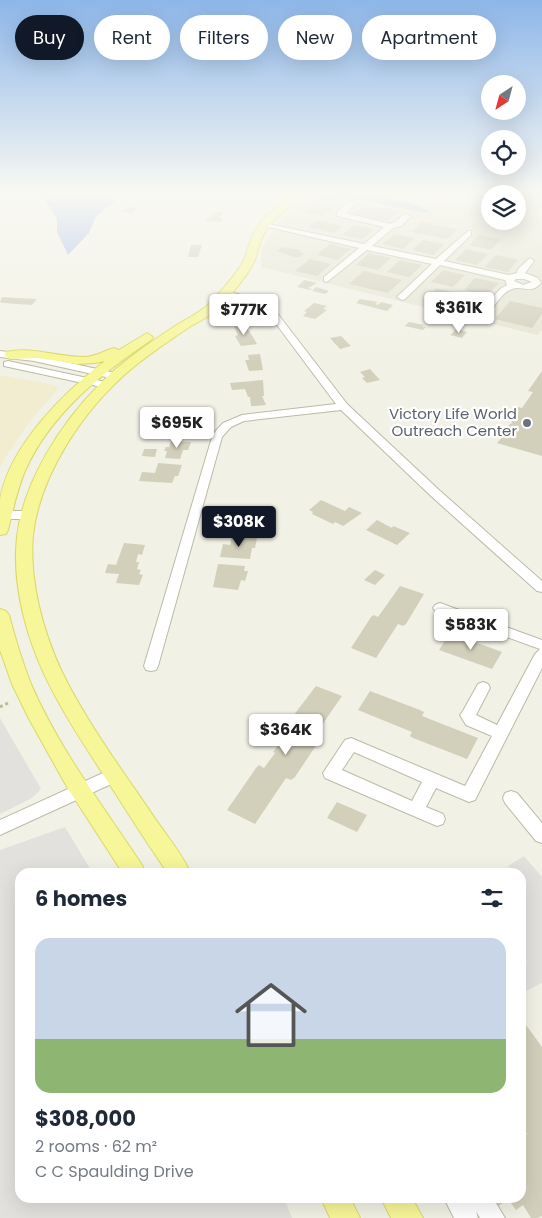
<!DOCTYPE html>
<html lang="en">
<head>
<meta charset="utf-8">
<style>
	body { margin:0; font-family:Poppins,sans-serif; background:#f6f6f7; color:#1f2937; height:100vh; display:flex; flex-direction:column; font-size:19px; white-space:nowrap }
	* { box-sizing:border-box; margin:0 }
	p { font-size:16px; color:#747a83 }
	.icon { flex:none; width:28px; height:28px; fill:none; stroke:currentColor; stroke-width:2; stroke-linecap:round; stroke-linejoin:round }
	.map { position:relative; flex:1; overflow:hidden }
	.drawer { position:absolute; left:15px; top:868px; width:511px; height:335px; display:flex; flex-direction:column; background:#fff; border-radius:15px; box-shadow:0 5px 20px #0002 }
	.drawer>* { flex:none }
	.hud { position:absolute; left:15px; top:15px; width:512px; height:45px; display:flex; gap:10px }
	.needle { width:32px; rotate:216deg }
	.fabs { position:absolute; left:481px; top:75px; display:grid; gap:10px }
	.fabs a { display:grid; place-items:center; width:45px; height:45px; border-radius:50%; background:#fff; box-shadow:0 5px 20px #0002; font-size:25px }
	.price { position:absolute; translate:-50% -42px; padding:0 11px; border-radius:5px; background:#fff; color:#222; font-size:16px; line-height:32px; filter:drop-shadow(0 1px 2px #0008) }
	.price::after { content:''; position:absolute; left:50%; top:30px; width:15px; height:11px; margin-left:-8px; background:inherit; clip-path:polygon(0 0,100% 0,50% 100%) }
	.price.selected { background:#111827; color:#fff }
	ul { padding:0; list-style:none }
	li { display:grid; align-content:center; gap:10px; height:265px; padding:0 20px }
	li+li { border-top:1px solid #e0e1e3 }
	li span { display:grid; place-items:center; height:155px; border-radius:15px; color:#555 }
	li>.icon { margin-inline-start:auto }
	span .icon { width:90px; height:90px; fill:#fffc; stroke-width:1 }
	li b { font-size:21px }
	h2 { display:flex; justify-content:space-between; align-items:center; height:60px; padding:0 20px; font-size:21px }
	.chip { padding:0 18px; border-radius:22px; background:#fff; box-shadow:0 5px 20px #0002; font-size:18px; line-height:45px }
	.chip.selected { background:#111827; color:#fff }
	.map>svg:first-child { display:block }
</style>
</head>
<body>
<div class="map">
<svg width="542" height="1218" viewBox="0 0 542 1218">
	<rect width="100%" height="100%" fill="#f1f1e5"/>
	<path fill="#e5e4d3" d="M312,194H407L490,209V221H518V214L542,218V330L538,335L261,267L262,247L279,223L302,201Z"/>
	<path fill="#f2edd1" d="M0,375L55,385L58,389L31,420L8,453L0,468Z"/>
	<path fill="#e2e1dd" d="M0,718L41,789L32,798L0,814Z
		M65,827L92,872H20V1198H284L292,1218H0V850Z
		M524,856L542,877V983L526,991L521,986V965L527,961L521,953V872H513L508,866Z"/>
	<path fill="#a5baea" d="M41,194H109L115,201L96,216L89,233L68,255L57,232V219Z
		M326,194H372L416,205L430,211L424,213L346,196C336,197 330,203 320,200V198Z"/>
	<path fill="#d2cfbb" d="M316,203L335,207L323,216L304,212Z
		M365,205L399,211L387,221L353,214Z
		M126,207L137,208L132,213L121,212Z
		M213,212H223L220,218H223L221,222L204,221L206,218H209Z
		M317,220L343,226L334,233L308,227Z
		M422,222L458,229L447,239L411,232Z
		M354,225L374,229L362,239L342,235Z
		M394,234L415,238L403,249L382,244Z
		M479,235L501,239L491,250L469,245Z
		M423,240L444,244L433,255L412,250Z
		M330,244L351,249L337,260L317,255Z
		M191,245H202L198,257H188Z
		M282,247L300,250L299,251L305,254L300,257H294L277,251Z
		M466,249L488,254L477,265L455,260Z
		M369,253L391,258L378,270L356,265Z
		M496,255L518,260L508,272L485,267Z
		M310,259L331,264L317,276L295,271Z
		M400,260L422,265L409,277L387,272Z
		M443,270L465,275L453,287L431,282Z
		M364,271L402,280L388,293L349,284Z
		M475,278L499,283L487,295L464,290Z
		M304,280L317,283L308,288L312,289L310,290L297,287Z
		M316,287L329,291L325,294L312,291Z
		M436,288L476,298L464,311L423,301Z
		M2,297L16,298L37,299L32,305L3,303L0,302Z
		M360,299L378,302L375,304L378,305L381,302L393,305L387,311L356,303Z
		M510,301L542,308V314L532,328L495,319Z
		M314,303L327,306L323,309L327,310L315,319L303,316L307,312L304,311Z
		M409,322L424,325L422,327H426L423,330L405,326Z
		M245,325L253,337L257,344L241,346L235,336L238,335L234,327Z
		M457,329L467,332L462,338L450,335Z
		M341,336L351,346L340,349L330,338Z
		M260,354L263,370L249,371L245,360H249L248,355Z
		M370,369L380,380L367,383L362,378L365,377L360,372Z
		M542,371V456L497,443L505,434H503L510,424L513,423L511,422L519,411L512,409L514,406L522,408L533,392L528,391Z
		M263,380L264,396H262L266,405L255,406H251L250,397H248L245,389L232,390L230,383Z
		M171,441L191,442L188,450H183L180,459L165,458L167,451H164L166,447H169Z
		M144,449H157L155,457L142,456Z
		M158,463L182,465L178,476H175L172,483L139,481L142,472L155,473Z
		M321,500L345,511L349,507L362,513L343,526L335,522L333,524L312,514L313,512L309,510Z
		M377,520L392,528L393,526L410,533L397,545L366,530Z
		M232,536L257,538L255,548H252L250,559L220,557L223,544L230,545Z
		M124,543L145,545L142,555L138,554L136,562H139L137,569L141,570L139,574L143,575L139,585L116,583L119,574L105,573L108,564L116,565Z
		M218,564L245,566L244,571H248L245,581L241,580L238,590L213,587Z
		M375,570L385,575L375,585L364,580Z
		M400,586L424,594L406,624L403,626L398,624L376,658L351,648L371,617L374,615L378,617Z
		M450,633L502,652L492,669L439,650Z
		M316,686L342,696L315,735L321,737L319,741L295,777L291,780L286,778L255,824L227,810L256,768L259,765L264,768L275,753L273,752L293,726L288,724L290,720Z
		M370,691L420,710L424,712L422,716L478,738L467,759L413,738L410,736L412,732L358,710Z
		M337,802L367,815L357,832L327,818Z
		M521,1018L542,1047V1216L538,1218H531L523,1205L516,1210L508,1199L482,1218H479L466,1199L469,1198H521V1138L527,1134L521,1125V1117L523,1116L521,1113Z"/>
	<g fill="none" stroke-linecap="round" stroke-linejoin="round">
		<g stroke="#bcbaa8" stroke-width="2">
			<path id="minor" d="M349,201L356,203L346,213L390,224L395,222L404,214L411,216L401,226L393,228L372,246L436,259L468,231H471V235L444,261L509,275L517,273L518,269L530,258L534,261L525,273L538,278L541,283C531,295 522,285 512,289C501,293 493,309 485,318L482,319L477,316L500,289L507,285L505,280L440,265L405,299L402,300L397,297L399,295L432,264L367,250L327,282L324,281V277L359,248L260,225L264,223L364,244L384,227L337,216V212ZM516,279H524L532,282L523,285L514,281Z
				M223,290L255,299L274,309L347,404L439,490L542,581V592L537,591L431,496L341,410L244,421L231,427L222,437L158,666L156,670L151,671L146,670L144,666L213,434L223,423L242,415L336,404L268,313L249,303L220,295L219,293Z
				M0,351L34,355L115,373L120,376L115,379L34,361L0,357Z
				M8,361L106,382L111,385L106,388L4,366V362Z
				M0,511H30L36,515L30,519H0Z
				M440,603L542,640V668L475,800L469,802L436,788L426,807L443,814L445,819L443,824L437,826L325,778L323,773L345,740L351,738L465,786L492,736L466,725L460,715L463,711L478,684L483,682L488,684L490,688L476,715L497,725L535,654L540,649L435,611L433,608L435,605ZM354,752L422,782L412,801L342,770Z
				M114,768L120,770L122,775L120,780L0,835V820Z
				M511,791L517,793L542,823V843L536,841L505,803L503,798L505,793Z
				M444,1198H468L470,1202L469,1198H493L505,1218H480L476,1211L478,1218H454Z"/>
		</g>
		<g stroke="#dad869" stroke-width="2">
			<path id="major" d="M294,194H305C293,206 278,213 268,227C260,238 259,250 254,262C247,276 230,296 219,308C212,315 200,321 191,326C170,340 149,354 130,370C84,409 40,474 33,535C29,581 43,631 62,672C87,723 122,770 154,817C166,835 181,852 190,872H167C144,839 123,805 101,771C76,732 49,692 33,647C21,613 13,573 17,537C23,482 61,423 99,385C121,362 148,344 175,326C186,319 200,313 209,304C217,297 239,270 243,262C248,252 249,240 255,231C264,215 279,204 294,194Z
				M147,333L153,337L151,340C101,374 51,413 25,471C17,490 13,510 8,530L6,534L0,535C0,524 0,511 0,500C9,446 64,392 105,361L95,363L76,364L38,358L10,359L4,355L6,352C32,346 57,357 84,357C95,357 103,351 114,348L119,350Z
				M0,609L6,611L9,615C15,638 22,661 31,684C59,749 103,806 142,865L145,872H122L67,787L28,717L12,684L0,650Z
				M321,1198H350L360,1218H330Z
				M381,1198H412L423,1218H391Z"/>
		</g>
		<path stroke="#bcba9a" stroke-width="3" stroke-dasharray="3 3" stroke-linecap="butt" d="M0,707L8,703"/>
		<use href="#minor" fill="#fff" fill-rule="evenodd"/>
		<use href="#major" fill="#f7f698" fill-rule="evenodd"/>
	</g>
	<linearGradient id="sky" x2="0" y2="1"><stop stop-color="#8db6e9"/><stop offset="0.53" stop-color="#f9f9f3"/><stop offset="1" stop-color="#f9f9f3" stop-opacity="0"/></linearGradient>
	<rect width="542" height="364" fill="url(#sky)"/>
	<circle fill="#6b7280" stroke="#fff" stroke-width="2" cx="527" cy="423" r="5"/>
	<g text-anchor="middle" stroke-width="4.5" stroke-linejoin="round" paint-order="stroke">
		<g font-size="15" fill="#5b616d" stroke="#fff" text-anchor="end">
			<text x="517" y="419">Victory Life World<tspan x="517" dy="17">Outreach Center</tspan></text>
		</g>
	</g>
</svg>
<div class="fabs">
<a><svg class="needle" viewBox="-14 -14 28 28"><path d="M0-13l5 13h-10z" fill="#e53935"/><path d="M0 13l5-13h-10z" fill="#747a83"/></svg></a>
<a><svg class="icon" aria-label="locate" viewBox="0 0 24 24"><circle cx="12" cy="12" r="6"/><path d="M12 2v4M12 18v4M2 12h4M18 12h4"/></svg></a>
<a><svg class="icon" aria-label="layers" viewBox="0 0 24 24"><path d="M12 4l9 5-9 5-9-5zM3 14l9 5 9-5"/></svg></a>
</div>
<b class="price" style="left:459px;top:334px">$361K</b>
<b class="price" style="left:244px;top:336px">$777K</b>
<b class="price" style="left:177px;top:449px">$695K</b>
<b class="price selected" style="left:239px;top:548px">$308K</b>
<b class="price" style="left:471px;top:651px">$583K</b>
<b class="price" style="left:286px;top:756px">$364K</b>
<div class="hud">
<a class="chip selected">Buy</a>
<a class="chip">Rent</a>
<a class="chip">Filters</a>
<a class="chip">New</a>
<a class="chip">Apartment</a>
</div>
<section class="drawer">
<h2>6 homes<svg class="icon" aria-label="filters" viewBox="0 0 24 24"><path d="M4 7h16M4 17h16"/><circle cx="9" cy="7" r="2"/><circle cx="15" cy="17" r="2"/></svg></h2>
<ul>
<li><span style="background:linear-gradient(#c9d6e8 65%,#8fb573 0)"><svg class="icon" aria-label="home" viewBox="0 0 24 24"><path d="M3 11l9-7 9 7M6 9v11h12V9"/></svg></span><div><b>$308,000</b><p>2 rooms · 62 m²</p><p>C C Spaulding Drive</p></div></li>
</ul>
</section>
</div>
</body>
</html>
